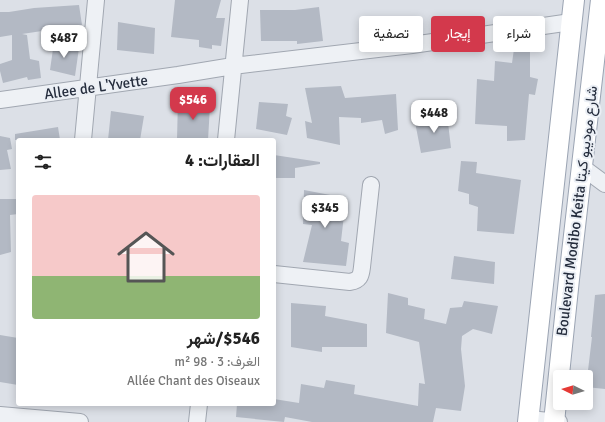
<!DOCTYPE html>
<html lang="ar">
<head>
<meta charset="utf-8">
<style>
	body { margin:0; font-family:Signika,Vazirmatn,sans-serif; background:#f2f2f2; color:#222; direction:rtl; height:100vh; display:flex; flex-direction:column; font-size:15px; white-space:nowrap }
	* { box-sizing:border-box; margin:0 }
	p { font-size:13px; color:#767676 }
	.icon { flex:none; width:22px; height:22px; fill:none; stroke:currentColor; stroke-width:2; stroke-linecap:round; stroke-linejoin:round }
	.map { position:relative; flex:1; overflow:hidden; direction:ltr }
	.side { position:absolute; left:16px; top:138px; width:260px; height:268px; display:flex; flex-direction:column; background:#fff; border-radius:4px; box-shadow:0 2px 10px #0003; direction:rtl }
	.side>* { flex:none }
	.banner { position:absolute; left:288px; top:16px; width:257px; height:36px; direction:rtl; display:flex; gap:8px }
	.needle { width:26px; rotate:275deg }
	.controls { position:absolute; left:553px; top:370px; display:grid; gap:8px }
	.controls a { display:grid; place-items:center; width:40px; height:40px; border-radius:4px; background:#fff; box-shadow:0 2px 10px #0003; font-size:20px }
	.price { position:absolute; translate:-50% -34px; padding:0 9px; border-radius:8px; background:#fff; color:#222; font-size:13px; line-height:26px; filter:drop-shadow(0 1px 2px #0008) }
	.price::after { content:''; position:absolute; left:50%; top:24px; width:12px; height:9px; margin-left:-6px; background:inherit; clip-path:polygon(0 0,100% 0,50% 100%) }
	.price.active { background:#d3394c; color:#fff }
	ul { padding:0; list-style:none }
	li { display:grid; align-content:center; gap:8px; height:212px; padding:0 16px }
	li+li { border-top:1px solid #e0e0e0 }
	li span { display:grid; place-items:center; height:124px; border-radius:4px; color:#555 }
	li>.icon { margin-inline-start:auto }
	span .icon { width:72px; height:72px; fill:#fffc; stroke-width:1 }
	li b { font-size:17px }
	h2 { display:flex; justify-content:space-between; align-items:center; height:48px; padding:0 16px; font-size:17px }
	.chip { padding:0 14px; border-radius:4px; background:#fff; box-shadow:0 2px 10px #0003; font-size:14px; line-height:36px }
	.chip.active { background:#d3394c; color:#fff }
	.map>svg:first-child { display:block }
</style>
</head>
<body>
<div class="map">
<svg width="605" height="422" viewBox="0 0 605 422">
	<rect width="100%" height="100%" fill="#dce0e7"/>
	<path fill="#b3b9c4" d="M175,0H221L216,18H225L221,46L212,45V49L199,47V40L171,37Z
		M79,5L82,25L22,34L27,35L30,59L39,61L41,78L28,80L27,77L3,83L0,71V64L12,60V35L0,37V12H9L34,8Z
		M319,7L323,41L297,44V41H261L260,10H295Z
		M118,22L155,28L154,54L117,50Z
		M54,42L79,48L75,76L50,70Z
		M514,49L530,51V77L538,79L535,95L529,94L525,140L507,141V126L475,124L477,79L494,81L495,61L512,63Z
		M341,86L345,98L396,94L398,130L385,134L382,120L361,123V118L339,117L340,145L307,138L305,121L312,123L305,88Z
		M178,99L210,106L208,140H177Z
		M259,102L288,104L286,116L292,118L287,135L256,129Z
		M111,111L144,116L140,140H108Z
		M447,114L451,148L421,153L415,122Z
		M58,127L60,140H15V134Z
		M0,136L10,138L12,149L7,150L11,169L0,170Z
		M274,155L320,162V164L295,168V178H274Z
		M461,161L477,162L476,173L521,180L514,234L477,231L478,207L469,204V194L458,191Z
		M304,190L346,198L341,241L349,243L346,266L303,262L312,225L303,224Z
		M0,199H17L18,205V214L10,215L11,252L0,255Z
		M454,256L495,262L494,284L451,279Z
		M388,293L408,298V305L425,309L424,319L446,324L450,308L462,307L464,301L498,306L492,334L473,329L462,336L461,349L465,386L461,411L436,408L433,422H312L285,417L284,422L236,417L237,404H274V399L299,403L301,384L324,388L326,380L355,385L354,394L418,406L419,383L425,384L419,342L386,333Z
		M605,294V389L586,387L592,337H591L595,295Z
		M291,303L326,306L325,316L367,324V347H322V352L291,347Z
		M0,335L18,338V385L0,382Z"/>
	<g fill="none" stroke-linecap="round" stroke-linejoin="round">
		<g stroke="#a1a7b1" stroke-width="18">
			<path id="minor" d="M0,100L178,75L233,66L412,45L571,22
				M83,140L96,0
				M226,140L240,0
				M582,167L605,184
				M274,274L350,282C360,280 361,276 362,267L371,185
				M0,415L80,422
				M529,419L559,422
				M197,422L199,404"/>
		</g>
		<g stroke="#9ba4b3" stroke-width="22">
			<path id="major" d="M528,422L574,0
				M554,422L569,279L601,0"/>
		</g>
		<use href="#minor" stroke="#eef1f5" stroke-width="16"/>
		<use href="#major" stroke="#fff" stroke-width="20"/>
	</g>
	<g text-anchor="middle" stroke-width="4" stroke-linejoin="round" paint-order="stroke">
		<g font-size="15" fill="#252d3d" stroke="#ebeff5">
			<text transform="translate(96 87) rotate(-8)" y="5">Allee de L'Yvette</text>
			<text transform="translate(577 211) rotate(-83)" y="5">Boulevard Modibo Keita شارع موديبو كيتا</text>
		</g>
	</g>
</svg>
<div class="controls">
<a><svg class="needle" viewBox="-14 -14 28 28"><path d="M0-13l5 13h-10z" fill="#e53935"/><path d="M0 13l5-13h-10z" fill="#767676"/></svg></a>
</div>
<b class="price" style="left:64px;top:59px">$487</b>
<b class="price active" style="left:193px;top:121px">$546</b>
<b class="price" style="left:434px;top:134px">$448</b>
<b class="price" style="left:325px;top:229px">$345</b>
<div class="banner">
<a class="chip">شراء</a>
<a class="chip active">إيجار</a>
<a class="chip">تصفية</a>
</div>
<section class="side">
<h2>العقارات: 4<svg class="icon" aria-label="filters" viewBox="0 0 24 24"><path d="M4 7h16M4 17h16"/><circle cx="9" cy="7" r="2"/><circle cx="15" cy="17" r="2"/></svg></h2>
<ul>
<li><span style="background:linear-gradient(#f6c9c9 65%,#8fb573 0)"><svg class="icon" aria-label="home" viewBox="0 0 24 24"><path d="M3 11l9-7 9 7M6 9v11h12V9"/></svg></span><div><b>$546/شهر</b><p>الغرف: 3 · 98 m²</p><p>Allée Chant des Oiseaux</p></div></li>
</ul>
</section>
</div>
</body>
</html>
